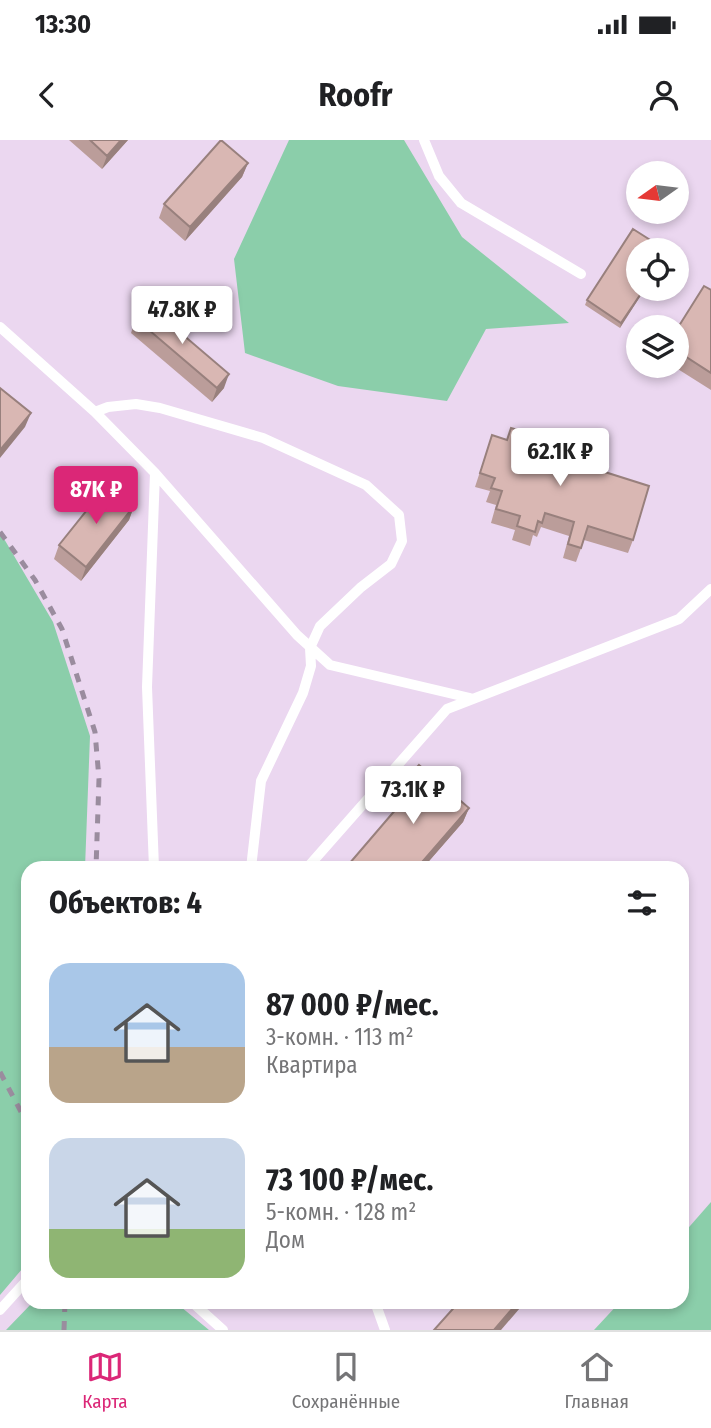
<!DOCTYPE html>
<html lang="ru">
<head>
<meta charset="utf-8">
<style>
	body { margin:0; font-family:"Fira Sans Condensed",sans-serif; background:#f6f6f6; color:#202124; height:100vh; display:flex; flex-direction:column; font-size:26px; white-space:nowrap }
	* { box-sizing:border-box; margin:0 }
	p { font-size:23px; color:#757577 }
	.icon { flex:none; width:38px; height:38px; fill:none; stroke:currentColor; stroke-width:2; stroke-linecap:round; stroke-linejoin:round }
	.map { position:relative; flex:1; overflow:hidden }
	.details { position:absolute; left:21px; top:721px; width:668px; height:448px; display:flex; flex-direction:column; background:#fff; border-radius:21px; box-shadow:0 4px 10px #0003 }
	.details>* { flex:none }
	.needle { width:46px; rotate:256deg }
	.tools { position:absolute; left:626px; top:21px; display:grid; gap:14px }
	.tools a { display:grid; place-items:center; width:63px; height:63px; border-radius:50%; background:#fff; box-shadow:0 4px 10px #0003; font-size:35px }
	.price { position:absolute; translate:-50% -60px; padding:0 16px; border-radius:7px; background:#fff; color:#222; font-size:23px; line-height:46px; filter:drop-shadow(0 2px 4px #0008) }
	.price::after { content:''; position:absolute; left:50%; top:42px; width:21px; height:16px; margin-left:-10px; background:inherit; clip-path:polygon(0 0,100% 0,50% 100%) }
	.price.on { background:#db2777; color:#fff }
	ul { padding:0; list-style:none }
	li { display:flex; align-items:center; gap:21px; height:175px; padding:0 28px }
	li span { display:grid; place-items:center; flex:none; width:196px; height:140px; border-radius:21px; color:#555 }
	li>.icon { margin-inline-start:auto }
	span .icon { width:84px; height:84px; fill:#fffc; stroke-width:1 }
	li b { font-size:30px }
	h2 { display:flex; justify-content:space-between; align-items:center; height:84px; padding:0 28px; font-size:30px }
	.status { display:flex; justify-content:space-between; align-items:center; height:49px; padding:0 35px; background:#fff; direction:ltr }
	.status svg { height:19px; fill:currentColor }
	header { display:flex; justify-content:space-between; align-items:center; height:91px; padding:0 28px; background:#fff; font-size:32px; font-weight:700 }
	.menu { display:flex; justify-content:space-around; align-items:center; height:98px; border-top:2px solid #e0e0e0; background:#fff; font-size:19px; color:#757577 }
	.menu a { display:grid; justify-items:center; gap:4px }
	.menu .on { color:#db2777 }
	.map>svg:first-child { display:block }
</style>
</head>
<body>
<div class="status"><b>13:30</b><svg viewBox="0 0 49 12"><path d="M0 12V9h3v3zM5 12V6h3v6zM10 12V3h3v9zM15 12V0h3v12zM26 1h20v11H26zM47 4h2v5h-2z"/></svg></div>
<header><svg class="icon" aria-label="back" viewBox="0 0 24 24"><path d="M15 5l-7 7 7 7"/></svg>Roofr<svg class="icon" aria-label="person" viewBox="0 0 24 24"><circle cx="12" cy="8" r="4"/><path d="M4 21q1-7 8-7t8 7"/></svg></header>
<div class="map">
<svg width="711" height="1190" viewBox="0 0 711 1190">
	<rect width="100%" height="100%" fill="#ebd7f0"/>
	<path fill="#8bceaa" d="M289,0H404L462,97L569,183L486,189L447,261L338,246L245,213L234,119Z
		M0,392L53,482L90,596L85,728H28V1122L0,1155Z
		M711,1062V1190H594L620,1162H682L683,1094Z
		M33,1162H175L209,1190H6Z"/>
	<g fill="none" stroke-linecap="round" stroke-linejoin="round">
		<path stroke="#fff" stroke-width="10" d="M424,0L439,36L461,63L581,134
			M0,187L95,272L155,333L297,495L330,525L470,558
			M95,272L108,267L136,264L160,268L263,298L366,345L399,375L402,401L391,424L360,448L320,486L310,508L311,526L303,553L261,641L251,728
			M154,728L147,547L155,333
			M307,728L447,569L679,479L711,449
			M192,1162L223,1190
			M375,1162L385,1190
			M0,1170L28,1139"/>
		<path stroke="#9a8c9e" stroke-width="5" stroke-dasharray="9 9" stroke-linecap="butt" d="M0,392L35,440L62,489L95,592L99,639L96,728
			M0,932L28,985
			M64,1190L65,1162"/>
	</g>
	<path fill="#bb9d9a" d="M69,0H128L102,29Z
		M248,23L242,37L185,101L159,78L164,64Z
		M639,149L620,188L585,165L587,160Z
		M711,150V250L673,226H677V189Z
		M136,179L224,248L212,262L131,193Z
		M492,295L507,300L546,308L567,320L633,400L628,413L584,400L576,422L563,418L569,396L541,387L537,397L533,395L530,406L512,400L515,390L491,383L496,365L486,362L490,351L475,347Z
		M134,366L129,380L81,441L54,419L59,405Z
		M400,646L469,668L463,682L423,728H347L349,724L400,664L395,660Z"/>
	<path fill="#98807d" d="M121,0H128L102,29L107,16Z
		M248,23L242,37L185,101L190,87Z
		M644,149H645L620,188L621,183Z
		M229,234L224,248L212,262L217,248Z
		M31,273L25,287L0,318V310Z
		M134,366L129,380L81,441L86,427Z
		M469,668L463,682L423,728H417Z
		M518,1162H523L520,1168L501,1190H494Z"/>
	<path fill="#d9b7b3" stroke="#98807d" stroke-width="2" d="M90,0H121L107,16Z
		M221,0L248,23L190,87L164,64Z
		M633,89L666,110H639V149H644L621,183L587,160Z
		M704,146L711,150V233L677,211V189Z
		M148,165L229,234L217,248L136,179Z
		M0,248L31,273L0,310Z
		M511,288L549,299L546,308L569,315L567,320L649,346L633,400L588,386L581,408L568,404L574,382L545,373L542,383L538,381L535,392L517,386L520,376L496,369L502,351L491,348L495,338L480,333L492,295L507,300Z
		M107,345L134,366L86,427L59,405Z
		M419,625L469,668L417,728H353L349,724L409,654L400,646Z
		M459,1162H518L494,1190H434Z"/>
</svg>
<div class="tools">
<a><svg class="needle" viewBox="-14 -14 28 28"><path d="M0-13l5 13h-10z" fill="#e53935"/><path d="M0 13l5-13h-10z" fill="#757577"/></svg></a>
<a><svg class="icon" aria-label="locate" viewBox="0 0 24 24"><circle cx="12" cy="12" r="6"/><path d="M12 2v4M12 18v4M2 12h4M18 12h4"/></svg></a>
<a><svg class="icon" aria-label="layers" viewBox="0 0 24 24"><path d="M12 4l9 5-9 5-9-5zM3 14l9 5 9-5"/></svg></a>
</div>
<b class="price" style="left:182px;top:206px">47.8K ₽</b>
<b class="price" style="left:560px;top:348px">62.1K ₽</b>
<b class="price on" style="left:96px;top:386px">87K ₽</b>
<b class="price" style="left:413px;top:686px">73.1K ₽</b>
<section class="details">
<h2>Объектов: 4<svg class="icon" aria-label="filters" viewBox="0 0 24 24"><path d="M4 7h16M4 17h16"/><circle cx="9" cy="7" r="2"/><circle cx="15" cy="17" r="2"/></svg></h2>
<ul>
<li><span style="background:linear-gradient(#a9c7e8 60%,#b9a48a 0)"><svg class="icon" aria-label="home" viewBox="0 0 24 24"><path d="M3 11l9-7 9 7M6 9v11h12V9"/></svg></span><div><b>87 000 ₽/мес.</b><p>3-комн. · 113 m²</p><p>Квартира</p></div></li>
<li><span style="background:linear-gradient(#c9d6e8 65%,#8fb573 0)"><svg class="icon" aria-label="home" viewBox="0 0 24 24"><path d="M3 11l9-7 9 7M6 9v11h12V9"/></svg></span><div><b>73 100 ₽/мес.</b><p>5-комн. · 128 m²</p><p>Дом</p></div></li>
</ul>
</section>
</div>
<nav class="menu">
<a class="on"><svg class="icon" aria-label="map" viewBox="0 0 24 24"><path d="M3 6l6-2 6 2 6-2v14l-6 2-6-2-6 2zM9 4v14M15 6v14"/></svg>Карта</a>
<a><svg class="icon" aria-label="saved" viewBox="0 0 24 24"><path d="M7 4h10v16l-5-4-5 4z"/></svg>Сохранённые</a>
<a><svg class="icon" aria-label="home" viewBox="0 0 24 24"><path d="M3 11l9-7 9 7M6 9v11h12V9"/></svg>Главная</a>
</nav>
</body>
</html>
